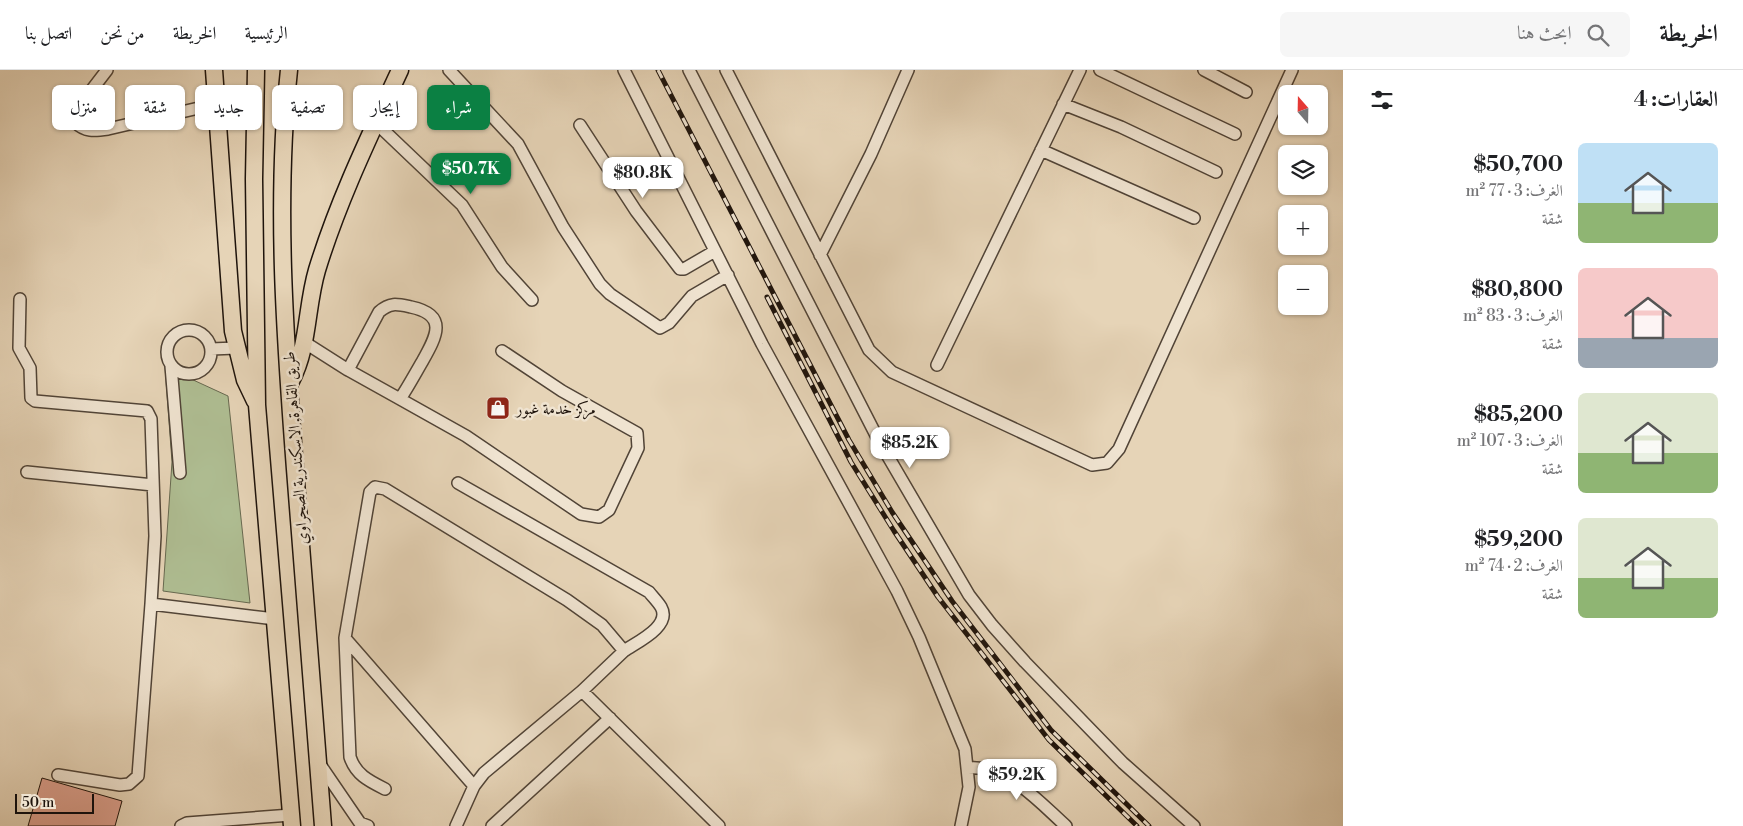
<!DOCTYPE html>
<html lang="ar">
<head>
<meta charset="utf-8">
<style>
	body { margin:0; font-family:"Libre Bodoni",Amiri,serif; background:#f6f6f6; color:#202124; direction:rtl; height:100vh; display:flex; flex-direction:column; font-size:19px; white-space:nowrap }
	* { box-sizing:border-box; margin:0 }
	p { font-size:16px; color:#757577 }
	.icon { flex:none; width:28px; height:28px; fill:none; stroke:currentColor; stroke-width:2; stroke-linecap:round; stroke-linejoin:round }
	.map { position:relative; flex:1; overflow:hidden; direction:ltr }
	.details { display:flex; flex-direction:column; background:#fff; width:400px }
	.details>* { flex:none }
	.top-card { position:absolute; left:15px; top:15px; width:475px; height:45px; direction:rtl; display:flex; gap:10px }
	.needle { width:32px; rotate:340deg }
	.tools { position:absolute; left:1278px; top:15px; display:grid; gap:10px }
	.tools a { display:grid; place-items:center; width:50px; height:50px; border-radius:8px; background:#fff; box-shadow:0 1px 4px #0004; font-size:25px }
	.scale { position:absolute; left:15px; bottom:12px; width:79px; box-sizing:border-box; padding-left:5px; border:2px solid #1f140c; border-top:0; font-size:14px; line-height:18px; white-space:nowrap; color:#1f140c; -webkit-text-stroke:4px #efe3d0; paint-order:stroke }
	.price { position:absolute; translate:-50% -42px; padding:0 11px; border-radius:10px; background:#fff; color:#222; font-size:16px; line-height:32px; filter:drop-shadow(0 1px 2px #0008) }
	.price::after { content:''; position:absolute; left:50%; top:30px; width:15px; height:11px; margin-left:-8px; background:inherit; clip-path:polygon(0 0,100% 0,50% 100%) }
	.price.selected { background:#0b8043; color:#fff }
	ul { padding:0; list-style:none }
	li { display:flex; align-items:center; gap:15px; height:125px; padding:0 25px }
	li span { display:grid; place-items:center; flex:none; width:140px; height:100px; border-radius:8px; color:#555 }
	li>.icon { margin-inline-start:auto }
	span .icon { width:60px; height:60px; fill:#fffc; stroke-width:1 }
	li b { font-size:21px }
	h2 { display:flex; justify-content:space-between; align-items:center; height:60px; padding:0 25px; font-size:21px }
	.pill { padding:0 18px; border-radius:8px; background:#fff; box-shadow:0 1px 4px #0004; font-size:18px; line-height:45px }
	.pill.selected { background:#0b8043; color:#fff }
	header { display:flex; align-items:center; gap:30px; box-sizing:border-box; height:70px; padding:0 25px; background:#fff; border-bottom:1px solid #e0e0e0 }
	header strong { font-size:24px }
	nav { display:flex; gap:28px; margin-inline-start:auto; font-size:18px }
	.search { width:350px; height:45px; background:#f6f6f6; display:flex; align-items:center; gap:12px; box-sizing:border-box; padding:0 18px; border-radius:8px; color:#757577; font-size:19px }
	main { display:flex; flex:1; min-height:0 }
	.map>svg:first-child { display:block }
</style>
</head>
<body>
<header>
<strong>الخريطة</strong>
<div class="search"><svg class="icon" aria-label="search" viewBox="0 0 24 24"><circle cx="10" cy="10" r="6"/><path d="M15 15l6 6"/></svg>ابحث هنا</div>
<nav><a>الرئيسية</a><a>الخريطة</a><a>من نحن</a><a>اتصل بنا</a></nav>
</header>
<main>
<section class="details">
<h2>العقارات: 4<svg class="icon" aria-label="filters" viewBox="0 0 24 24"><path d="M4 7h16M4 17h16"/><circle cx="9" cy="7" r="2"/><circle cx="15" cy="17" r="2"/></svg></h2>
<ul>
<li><span style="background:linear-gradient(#bfe0f5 60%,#8fb573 0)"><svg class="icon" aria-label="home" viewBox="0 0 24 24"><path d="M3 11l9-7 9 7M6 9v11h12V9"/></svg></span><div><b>$50,700</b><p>الغرف: 3 · 77 m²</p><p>شقة</p></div></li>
<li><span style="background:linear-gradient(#f6c9c9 70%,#9aa5b1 0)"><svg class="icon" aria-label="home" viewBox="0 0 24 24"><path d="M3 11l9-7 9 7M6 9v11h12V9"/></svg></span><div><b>$80,800</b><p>الغرف: 3 · 83 m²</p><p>شقة</p></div></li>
<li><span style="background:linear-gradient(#dfe7d0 60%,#8fb573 0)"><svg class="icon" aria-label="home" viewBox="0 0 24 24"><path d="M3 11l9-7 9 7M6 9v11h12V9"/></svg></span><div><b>$85,200</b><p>الغرف: 3 · 107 m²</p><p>شقة</p></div></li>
<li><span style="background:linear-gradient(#dfe7d0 60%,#8fb573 0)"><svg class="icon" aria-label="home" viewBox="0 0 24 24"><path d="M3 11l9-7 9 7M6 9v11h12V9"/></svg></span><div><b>$59,200</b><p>الغرف: 2 · 74 m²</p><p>شقة</p></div></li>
</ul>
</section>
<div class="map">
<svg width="1343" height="756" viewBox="0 0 1343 756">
	<rect width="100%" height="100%" fill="#e6d4b7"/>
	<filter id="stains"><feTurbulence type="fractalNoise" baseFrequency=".004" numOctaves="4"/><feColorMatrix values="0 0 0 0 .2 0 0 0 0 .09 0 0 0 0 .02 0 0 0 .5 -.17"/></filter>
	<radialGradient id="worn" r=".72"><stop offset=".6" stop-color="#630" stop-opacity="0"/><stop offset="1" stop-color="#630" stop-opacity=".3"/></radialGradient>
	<path fill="#afbe93" stroke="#676950" d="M165,297L228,326L250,533L163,521L172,392Z"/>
	<path fill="#dda08e" stroke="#1f140c" d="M42,708L122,731L115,756H28Z"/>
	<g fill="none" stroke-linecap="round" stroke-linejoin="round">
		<g stroke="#514437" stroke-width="14">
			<path id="minor" d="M107,0L74,43L75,52C85,62 94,61 108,59L216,34
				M449,0L518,74L563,157L600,214L610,224L660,258L669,253L692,226L728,205
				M624,0L762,274L897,521L919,567L965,679L969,717L961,756
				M689,0L879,371L969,525L992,555L1025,592L1123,693L1194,756
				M726,0L869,280L892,302L1092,395L1107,393L1119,379L1292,0
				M1100,0L1235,64
				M1204,0L1246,22
				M1063,34L1121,57L1216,102
				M376,53L462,135L502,197L532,230
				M580,55L636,141L680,199H684L715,181
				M1041,80L1194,148
				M820,185L871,84L908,0
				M20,229L19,278L30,298L31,328L35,331L147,341L151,349L155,466L151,534L275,549
				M167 282a22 22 0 1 1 44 0a22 22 0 1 1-44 0Z
				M304,272L348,300L400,329C408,317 415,304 422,292C436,267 449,245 411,237C397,234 390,232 379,242L348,300
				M211,279L236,278
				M937,295L1080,0
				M171,296L180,403
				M400,329L466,366L581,444L599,447L609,440L638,378L637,363L562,321L502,281
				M27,402L153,415
				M458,413L649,522C653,527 658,532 661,537C672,556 637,572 624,581
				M345,568L350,687C356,705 369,711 385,719
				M582,621L719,756
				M319,693L360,753L368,756
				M968,698C1007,694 1039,732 1066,756
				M58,705L120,715L129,714L138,706L151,534
				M181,756L187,753L291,745
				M456,756L474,716L484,703L582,621L624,581L602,555L567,530L385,419L375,417L370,422L345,568L474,716
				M492,756L610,648"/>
		</g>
		<g stroke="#1f140c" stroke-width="19">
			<path id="highway" d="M214,0L233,261L245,310L255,331
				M256,0L254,109L257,335L292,756
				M289,0C275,132 285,267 295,399C304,518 314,637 323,756
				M291,311C309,277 306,237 317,200C338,131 370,65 400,0"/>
		</g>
		<use href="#minor" stroke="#efe3d0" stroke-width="11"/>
		<use href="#highway" stroke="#e6d4b7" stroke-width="16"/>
		<g stroke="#1f140c" stroke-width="5">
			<path id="rail" d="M658,0L849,370L892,442L952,531L1051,660L1149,756
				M767,227L851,392L894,461L938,527L1049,670L1137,756"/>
		</g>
		<use href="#rail" stroke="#efe3d0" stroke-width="3" stroke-dasharray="9" stroke-linecap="butt"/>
	</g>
	<defs>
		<g id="shop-square" transform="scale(1.25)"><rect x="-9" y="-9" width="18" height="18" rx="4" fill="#8f2418" stroke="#efe3d0"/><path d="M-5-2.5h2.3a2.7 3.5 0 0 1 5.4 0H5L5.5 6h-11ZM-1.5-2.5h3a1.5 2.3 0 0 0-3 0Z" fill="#fff"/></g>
	</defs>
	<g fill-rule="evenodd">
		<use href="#shop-square" x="498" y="338"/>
	</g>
	<g text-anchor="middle" stroke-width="5" stroke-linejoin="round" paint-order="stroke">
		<g font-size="16" fill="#1f140c" stroke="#efe3d0" text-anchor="start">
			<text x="516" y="344">مركز خدمة غبور</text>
		</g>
		<g font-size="16" fill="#1f140c" stroke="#efe3d0">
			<text transform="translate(295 378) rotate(-94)" y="6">طريق القاهرة, الاسكندرية الصحراوي</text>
		</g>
	</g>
	<rect width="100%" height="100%" filter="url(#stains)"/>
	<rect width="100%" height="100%" fill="url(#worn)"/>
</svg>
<div class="tools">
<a><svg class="needle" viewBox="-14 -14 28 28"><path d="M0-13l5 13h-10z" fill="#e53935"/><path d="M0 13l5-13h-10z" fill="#757577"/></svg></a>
<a><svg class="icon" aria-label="layers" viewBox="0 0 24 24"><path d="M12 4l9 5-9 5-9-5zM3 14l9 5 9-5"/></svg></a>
<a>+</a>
<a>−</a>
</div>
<div class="scale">50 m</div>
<b class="price selected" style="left:471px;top:125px">$50.7K</b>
<b class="price" style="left:643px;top:129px">$80.8K</b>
<b class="price" style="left:910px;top:399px">$85.2K</b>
<b class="price" style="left:1017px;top:731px">$59.2K</b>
<div class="top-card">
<a class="pill selected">شراء</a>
<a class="pill">إيجار</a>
<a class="pill">تصفية</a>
<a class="pill">جديد</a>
<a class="pill">شقة</a>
<a class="pill">منزل</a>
</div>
</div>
</main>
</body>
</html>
